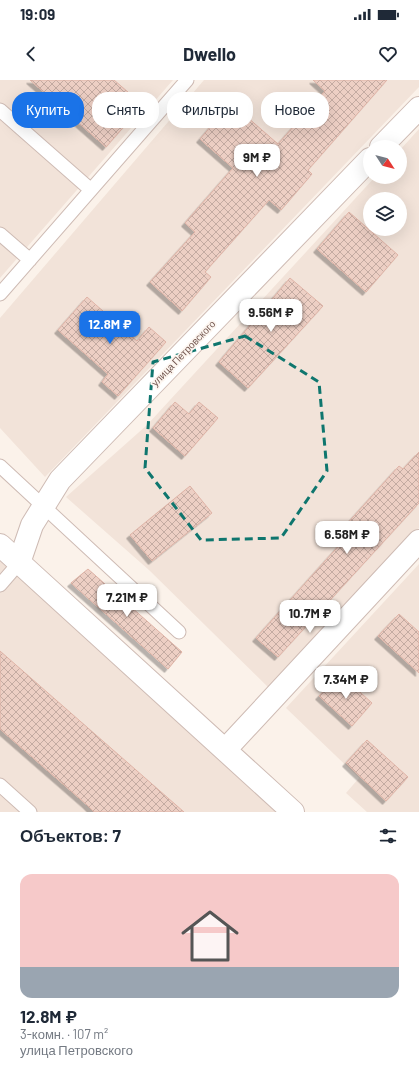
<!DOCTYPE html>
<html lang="ru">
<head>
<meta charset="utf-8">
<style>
	body { margin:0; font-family:Barlow,sans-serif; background:#f6f6f7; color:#1f2937; height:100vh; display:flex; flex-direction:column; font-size:15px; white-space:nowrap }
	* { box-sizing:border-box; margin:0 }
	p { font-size:13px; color:#747a83 }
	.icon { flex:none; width:22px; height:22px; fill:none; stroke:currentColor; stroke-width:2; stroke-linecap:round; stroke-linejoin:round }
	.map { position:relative; height:732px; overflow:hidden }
	.sheet { display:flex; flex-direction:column; background:#fff; flex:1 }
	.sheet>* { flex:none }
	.guide { position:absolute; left:12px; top:12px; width:395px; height:36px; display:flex; gap:8px }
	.needle { width:26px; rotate:126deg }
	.buttons { position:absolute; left:363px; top:60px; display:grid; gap:8px }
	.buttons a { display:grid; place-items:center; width:44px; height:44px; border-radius:50%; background:#fff; box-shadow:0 4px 16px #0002; font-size:20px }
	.price { position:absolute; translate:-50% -34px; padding:0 9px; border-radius:8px; background:#fff; color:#222; font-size:13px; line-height:26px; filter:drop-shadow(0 1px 2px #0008) }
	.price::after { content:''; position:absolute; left:50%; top:24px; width:12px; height:9px; margin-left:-6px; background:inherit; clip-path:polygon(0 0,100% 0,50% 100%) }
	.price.current { background:#1a73e8; color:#fff }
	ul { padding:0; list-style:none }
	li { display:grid; align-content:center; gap:8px; height:212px; padding:0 20px }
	li span { display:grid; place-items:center; height:124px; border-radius:12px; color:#555 }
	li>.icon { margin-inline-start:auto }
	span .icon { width:72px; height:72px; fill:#fffc; stroke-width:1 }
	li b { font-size:17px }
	h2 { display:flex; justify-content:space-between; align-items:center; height:48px; padding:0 20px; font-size:17px }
	.tag { padding:0 14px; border-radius:16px; background:#fff; box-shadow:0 4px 16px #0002; font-size:14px; line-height:36px }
	.tag.current { background:#1a73e8; color:#fff }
	.status { display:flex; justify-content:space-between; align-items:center; height:28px; padding:0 20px; background:#fff; direction:ltr }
	.status svg { height:11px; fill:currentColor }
	header { display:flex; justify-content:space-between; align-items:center; height:52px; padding:0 20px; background:#fff; font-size:18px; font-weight:700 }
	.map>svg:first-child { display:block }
</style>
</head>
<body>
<div class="status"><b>19:09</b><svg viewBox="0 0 49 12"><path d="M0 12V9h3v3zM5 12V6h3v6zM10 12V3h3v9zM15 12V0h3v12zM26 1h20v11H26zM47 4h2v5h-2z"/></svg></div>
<header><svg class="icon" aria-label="back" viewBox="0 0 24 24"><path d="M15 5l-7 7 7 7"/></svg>Dwello<svg class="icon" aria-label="heart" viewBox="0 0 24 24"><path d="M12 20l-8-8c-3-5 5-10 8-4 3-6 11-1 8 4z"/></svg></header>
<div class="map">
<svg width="419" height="732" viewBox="0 0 419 732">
	<defs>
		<pattern id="building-cross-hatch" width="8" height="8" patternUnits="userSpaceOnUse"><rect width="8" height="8" fill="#edcfc4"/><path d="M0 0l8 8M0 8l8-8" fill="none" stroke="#c4aba2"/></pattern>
		<filter id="shadow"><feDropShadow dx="-3.5" dy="3.5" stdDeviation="0" flood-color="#0004"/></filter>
	</defs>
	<rect width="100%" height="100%" fill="#fbf2ea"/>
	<path fill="#f2e3d9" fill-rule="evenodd" d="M0,0H173L0,198Z
		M204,0H419V7L45,397L0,348V238Z
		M419,49V448L272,611L149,490L66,417L147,345L375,97H400V70ZM370,119H400V149H370Z
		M0,479L286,732H0Z
		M419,484V732H367L346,713L359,698L286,628Z"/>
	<path fill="url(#building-cross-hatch)" stroke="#dfb3a6" filter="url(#shadow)" d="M30,0H114L143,25L106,67Z
		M313,0H387L308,90L312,94L281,130L269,120L205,192L211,197L182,231L150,202L195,152L185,143L233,88L200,59L231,23L278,64L325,11Z
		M349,132L398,175L366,212L317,169Z
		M290,198L323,226L248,308L219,282Z
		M87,217L137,261L149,247L166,262L118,316L102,302L108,294L58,250Z
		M175,322L189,334L199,322L218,338L185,376L153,348Z
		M419,372V423L278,577L256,558L352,451L345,446L399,386L403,389Z
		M190,406L212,433L152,481L130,455Z
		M88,489L182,572L168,589L71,503Z
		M399,534L419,552V593L378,556Z
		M0,571L184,732H94L86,724L0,649Z
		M340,594L372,623L352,646L319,616Z
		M367,660L408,697L386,721L346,683Z"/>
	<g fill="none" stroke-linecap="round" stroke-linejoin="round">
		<g stroke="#cebbb4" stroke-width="15">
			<path id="lane" d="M0,30L91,110
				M0,154L30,180
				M0,214L187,0
				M0,386L179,552
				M0,505L19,483
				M0,705L30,732"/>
		</g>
		<g stroke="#cebbb4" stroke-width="24">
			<path id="street" d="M381,67L419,28
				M0,465L293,732
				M19,483L32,445L60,400L370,79
				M225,670L419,461"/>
		</g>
		<use href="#lane" stroke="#fff" stroke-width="13"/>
		<use href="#street" stroke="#fff" stroke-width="22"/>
	</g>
	<path fill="none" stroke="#0f766e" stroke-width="3" stroke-dasharray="8 5" stroke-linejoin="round" d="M245,256L319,302L327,391L281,458L201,460L145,388L153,282Z"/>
	<g text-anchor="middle" stroke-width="3.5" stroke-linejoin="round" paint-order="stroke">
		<g font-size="10" fill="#735750" stroke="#fdf6f0">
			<text transform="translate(183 273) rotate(-46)" y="4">улица Петровского</text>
		</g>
	</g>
</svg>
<div class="buttons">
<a><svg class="needle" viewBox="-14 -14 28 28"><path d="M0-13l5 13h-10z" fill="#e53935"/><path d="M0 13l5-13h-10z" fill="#747a83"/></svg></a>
<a><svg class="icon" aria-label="layers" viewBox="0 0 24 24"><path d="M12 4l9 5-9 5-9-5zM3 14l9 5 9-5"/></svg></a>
</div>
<b class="price" style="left:257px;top:98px">9M ₽</b>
<b class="price" style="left:271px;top:253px">9.56M ₽</b>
<b class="price current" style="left:110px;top:265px">12.8M ₽</b>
<b class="price" style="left:347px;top:475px">6.58M ₽</b>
<b class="price" style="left:127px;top:538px">7.21M ₽</b>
<b class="price" style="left:310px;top:554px">10.7M ₽</b>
<b class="price" style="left:346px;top:620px">7.34M ₽</b>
<div class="guide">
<a class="tag current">Купить</a>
<a class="tag">Снять</a>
<a class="tag">Фильтры</a>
<a class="tag">Новое</a>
</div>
</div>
<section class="sheet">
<h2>Объектов: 7<svg class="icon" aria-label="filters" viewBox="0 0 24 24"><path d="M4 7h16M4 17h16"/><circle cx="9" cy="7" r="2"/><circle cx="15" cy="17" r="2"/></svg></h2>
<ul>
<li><span style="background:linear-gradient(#f6c9c9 75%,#9aa5b1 0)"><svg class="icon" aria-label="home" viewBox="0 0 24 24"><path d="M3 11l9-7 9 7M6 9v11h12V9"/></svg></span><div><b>12.8M ₽</b><p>3-комн. · 107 m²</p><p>улица Петровского</p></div></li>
</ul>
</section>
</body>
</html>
